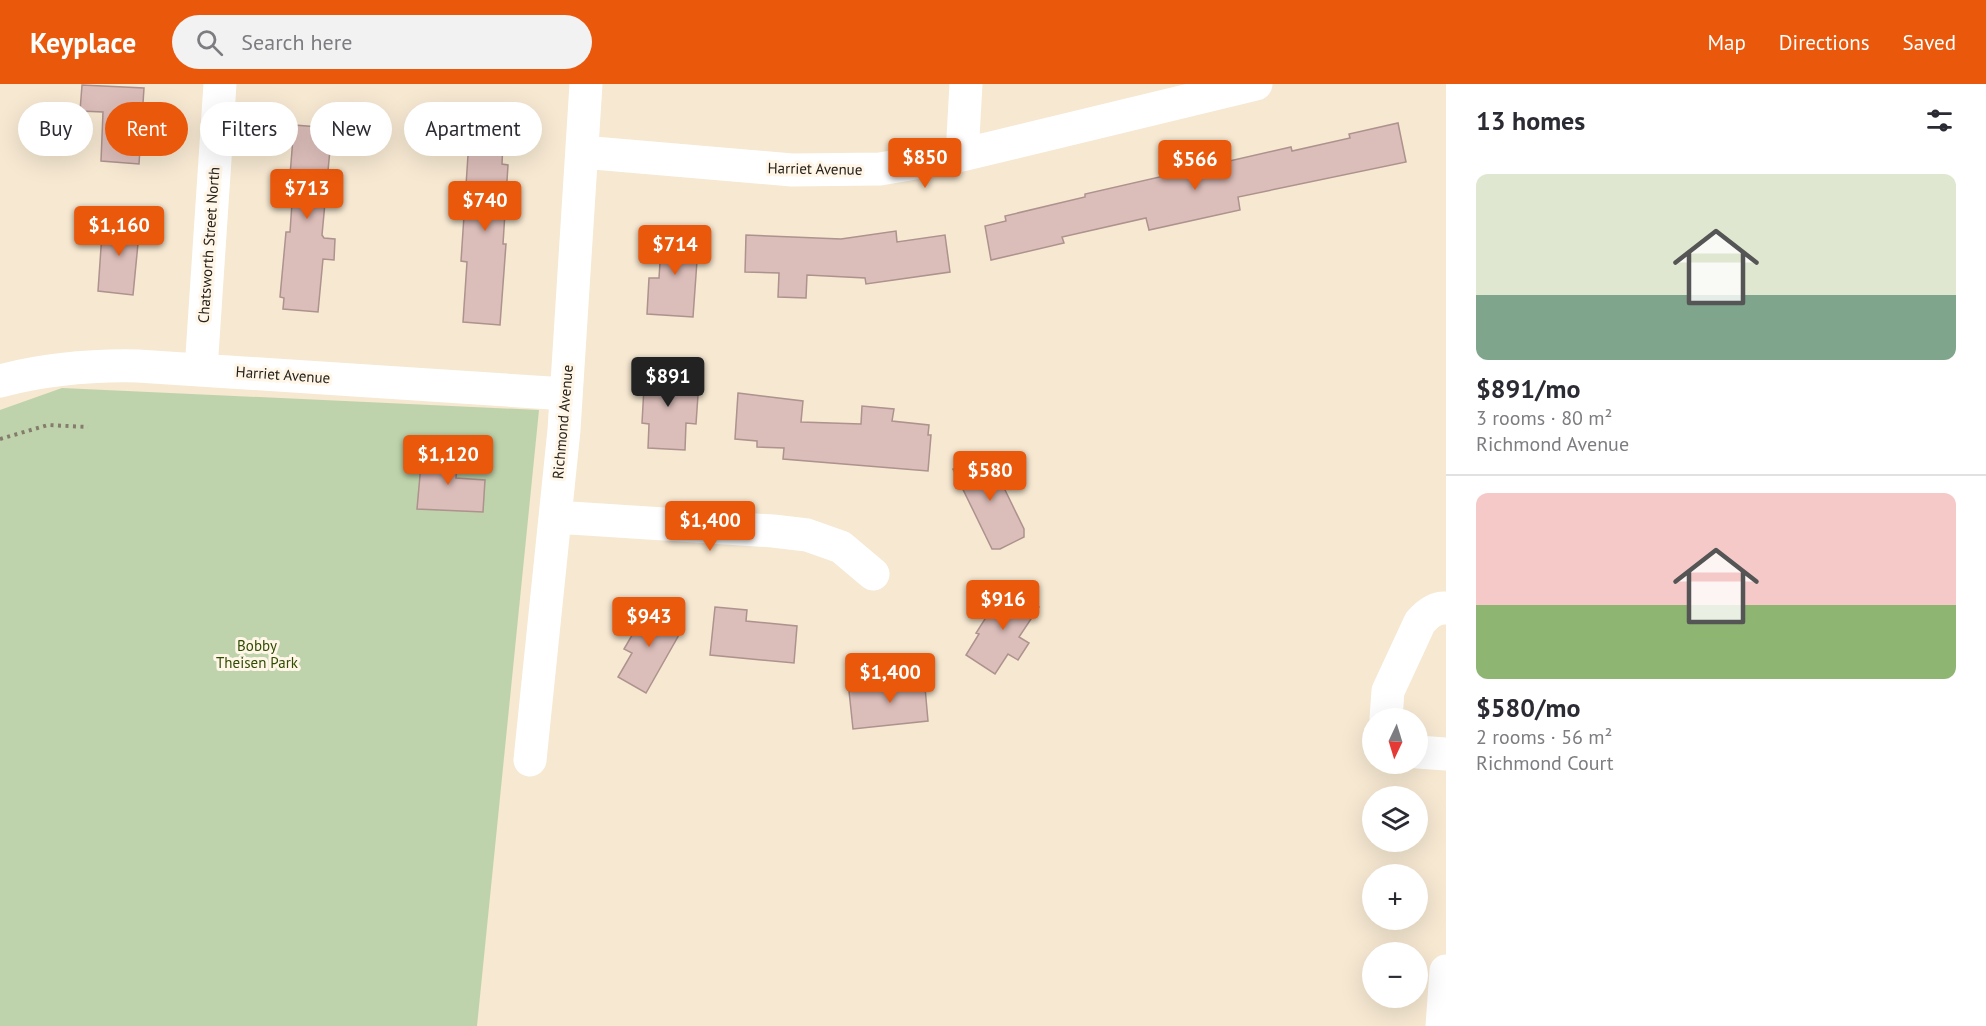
<!DOCTYPE html>
<html lang="en">
<head>
<meta charset="utf-8">
<style>
	body { margin:0; font-family:"PT Sans",sans-serif; background:#f2f2f3; color:#2b2b33; height:100vh; display:flex; flex-direction:column; font-size:22px; white-space:nowrap }
	* { box-sizing:border-box; margin:0 }
	p { font-size:20px; color:#7c7c81 }
	.icon { flex:none; width:33px; height:33px; fill:none; stroke:currentColor; stroke-width:2; stroke-linecap:round; stroke-linejoin:round }
	.map { position:relative; flex:1; overflow:hidden }
	.sheet { display:flex; flex-direction:column; background:#fff; width:540px }
	.sheet>* { flex:none }
	.guide { position:absolute; left:18px; top:18px; width:570px; height:54px; display:flex; gap:12px }
	.needle { width:39px; rotate:184deg }
	.tools { position:absolute; left:1362px; top:624px; display:grid; gap:12px }
	.tools a { display:grid; place-items:center; width:66px; height:66px; border-radius:50%; background:#fff; box-shadow:0 6px 24px #0002; font-size:30px }
	.price { position:absolute; translate:-50% -51px; padding:0 14px; border-radius:6px; background:#ea580c; color:#fff; font-size:20px; line-height:39px; filter:drop-shadow(0 2px 3px #0008) }
	.price::after { content:''; position:absolute; left:50%; top:36px; width:18px; height:14px; margin-left:-9px; background:inherit; clip-path:polygon(0 0,100% 0,50% 100%) }
	.price.on { background:#222; color:#fff }
	ul { padding:0; list-style:none }
	li { display:grid; align-content:center; gap:12px; height:318px; padding:0 30px }
	li+li { border-top:2px solid #e1e1e2 }
	li span { display:grid; place-items:center; height:186px; border-radius:12px; color:#555 }
	li>.icon { margin-inline-start:auto }
	span .icon { width:108px; height:108px; fill:#fffc; stroke-width:1 }
	li b { font-size:26px }
	h2 { display:flex; justify-content:space-between; align-items:center; height:72px; padding:0 30px; font-size:26px }
	.pill { padding:0 21px; border-radius:27px; background:#fff; box-shadow:0 6px 24px #0002; font-size:21px; line-height:54px }
	.pill.on { background:#ea580c; color:#fff }
	header { display:flex; align-items:center; gap:36px; box-sizing:border-box; height:84px; padding:0 30px; background:#ea580c; color:#fff }
	header strong { font-size:28px }
	nav { display:flex; gap:33px; margin-inline-start:auto; font-size:21px }
	.search { width:420px; height:54px; background:#f2f2f3; display:flex; align-items:center; gap:15px; box-sizing:border-box; padding:0 21px; border-radius:33px; color:#7c7c81; font-size:22px }
	main { display:flex; flex:1; min-height:0 }
	.map>svg:first-child { display:block }
</style>
</head>
<body>
<header>
<strong>Keyplace</strong>
<div class="search"><svg class="icon" aria-label="search" viewBox="0 0 24 24"><circle cx="10" cy="10" r="6"/><path d="M15 15l6 6"/></svg>Search here</div>
<nav><a>Map</a><a>Directions</a><a>Saved</a></nav>
</header>
<main>
<div class="map">
<svg width="1446" height="942" viewBox="0 0 1446 942">
	<rect width="100%" height="100%" fill="#f6e8d1"/>
	<path fill="#bed3ab" d="M62,304L539,326L477,942H0V326Z"/>
	<path fill="#dbbdb9" stroke="#ad928d" stroke-width="1.5" d="M82,1L144,4L139,80L101,77L103,28L80,27Z
		M1398,39L1406,78L1238,113L1240,126L1149,146L1146,134L1062,153L1064,159L991,176L985,142L1006,137L1005,132L1085,113V110L1291,63L1292,67L1350,54L1349,50Z
		M294,41L332,44L322,151L324,154L335,155L334,176L323,175L318,228L283,225L284,214L280,213L286,148H290L293,104H289Z
		M469,56L503,58L502,80L508,81L503,160H506L500,241L463,238L467,178L461,177Z
		M103,135L140,139L133,211L98,207Z
		M662,147L699,149L693,233L647,230L649,194H659Z
		M896,147L897,158L945,151L950,188L866,200L865,194L807,191L806,214L778,213L779,189L745,188L746,151L841,155Z
		M645,285L687,287L686,311H698L696,340L686,339L685,366L648,364L649,340L642,339Z
		M738,309L803,317L801,338L861,340L862,322L894,325L892,337L929,341L928,351H931L928,387L783,375L784,364L757,363V357L735,355Z
		M422,369L458,372L456,394L485,396L483,428L417,425Z
		M987,369L1024,445V453L1000,465H992L953,385Z
		M1006,502L1039,523L1019,553L1029,559L1018,576L1008,570L995,590L966,571L979,550L976,549Z
		M649,522L684,542L646,609L618,593L632,569L624,565Z
		M715,523L747,526L746,537L797,542L794,579L710,571Z
		M924,592L928,637L853,645L849,607L893,603L892,595Z"/>
	<g fill="none" stroke-linecap="round" stroke-linejoin="round">
		<path stroke="#857c6d" stroke-width="4" stroke-dasharray="3 4.5" stroke-linecap="butt" d="M0,355L48,341L88,343"/>
		<path stroke="#fff" stroke-width="33" d="M582,68L792,86L880,85L962,71L1256,0
			M962,71L966,0
			M201,286L220,0
			M0,297C46,285 90,281 138,282L566,310
			M555,433L773,447L807,451L841,463L873,490
			M1386,634L1388,607L1420,538C1427,530 1435,523 1446,524
			M1418,668L1446,670
			M530,676L564,346L586,0
			M1442,942L1446,887"/>
	</g>
	<g text-anchor="middle" stroke-width="6" stroke-linejoin="round" paint-order="stroke">
		<g font-size="15" fill="#262119" stroke="#fff6e8">
			<text transform="translate(815 85) rotate(1)" y="5">Harriet Avenue</text>
			<text transform="translate(209 161) rotate(-86)" y="5">Chatsworth Street North</text>
			<text transform="translate(283 291) rotate(4)" y="5">Harriet Avenue</text>
			<text transform="translate(563 338) rotate(-85)" y="5">Richmond Avenue</text>
		</g>
		<g font-size="15" fill="#2f4c00" stroke="#fff6e8">
			<text x="257" y="567">Bobby<tspan x="257" dy="17">Theisen Park</tspan></text>
		</g>
	</g>
</svg>
<div class="tools">
<a><svg class="needle" viewBox="-14 -14 28 28"><path d="M0-13l5 13h-10z" fill="#e53935"/><path d="M0 13l5-13h-10z" fill="#7c7c81"/></svg></a>
<a><svg class="icon" aria-label="layers" viewBox="0 0 24 24"><path d="M12 4l9 5-9 5-9-5zM3 14l9 5 9-5"/></svg></a>
<a>+</a>
<a>−</a>
</div>
<b class="price" style="left:925px;top:105px">$850</b>
<b class="price" style="left:1195px;top:107px">$566</b>
<b class="price" style="left:307px;top:136px">$713</b>
<b class="price" style="left:485px;top:148px">$740</b>
<b class="price" style="left:119px;top:173px">$1,160</b>
<b class="price" style="left:675px;top:192px">$714</b>
<b class="price on" style="left:668px;top:324px">$891</b>
<b class="price" style="left:448px;top:402px">$1,120</b>
<b class="price" style="left:990px;top:418px">$580</b>
<b class="price" style="left:710px;top:468px">$1,400</b>
<b class="price" style="left:1003px;top:547px">$916</b>
<b class="price" style="left:649px;top:564px">$943</b>
<b class="price" style="left:890px;top:620px">$1,400</b>
<div class="guide">
<a class="pill">Buy</a>
<a class="pill on">Rent</a>
<a class="pill">Filters</a>
<a class="pill">New</a>
<a class="pill">Apartment</a>
</div>
</div>
<section class="sheet">
<h2>13 homes<svg class="icon" aria-label="filters" viewBox="0 0 24 24"><path d="M4 7h16M4 17h16"/><circle cx="9" cy="7" r="2"/><circle cx="15" cy="17" r="2"/></svg></h2>
<ul>
<li><span style="background:linear-gradient(#dfe7d0 65%,#7fa58c 0)"><svg class="icon" aria-label="home" viewBox="0 0 24 24"><path d="M3 11l9-7 9 7M6 9v11h12V9"/></svg></span><div><b>$891/mo</b><p>3 rooms · 80 m²</p><p>Richmond Avenue</p></div></li>
<li><span style="background:linear-gradient(#f6c9c9 60%,#8fb573 0)"><svg class="icon" aria-label="home" viewBox="0 0 24 24"><path d="M3 11l9-7 9 7M6 9v11h12V9"/></svg></span><div><b>$580/mo</b><p>2 rooms · 56 m²</p><p>Richmond Court</p></div></li>
</ul>
</section>
</main>
</body>
</html>
